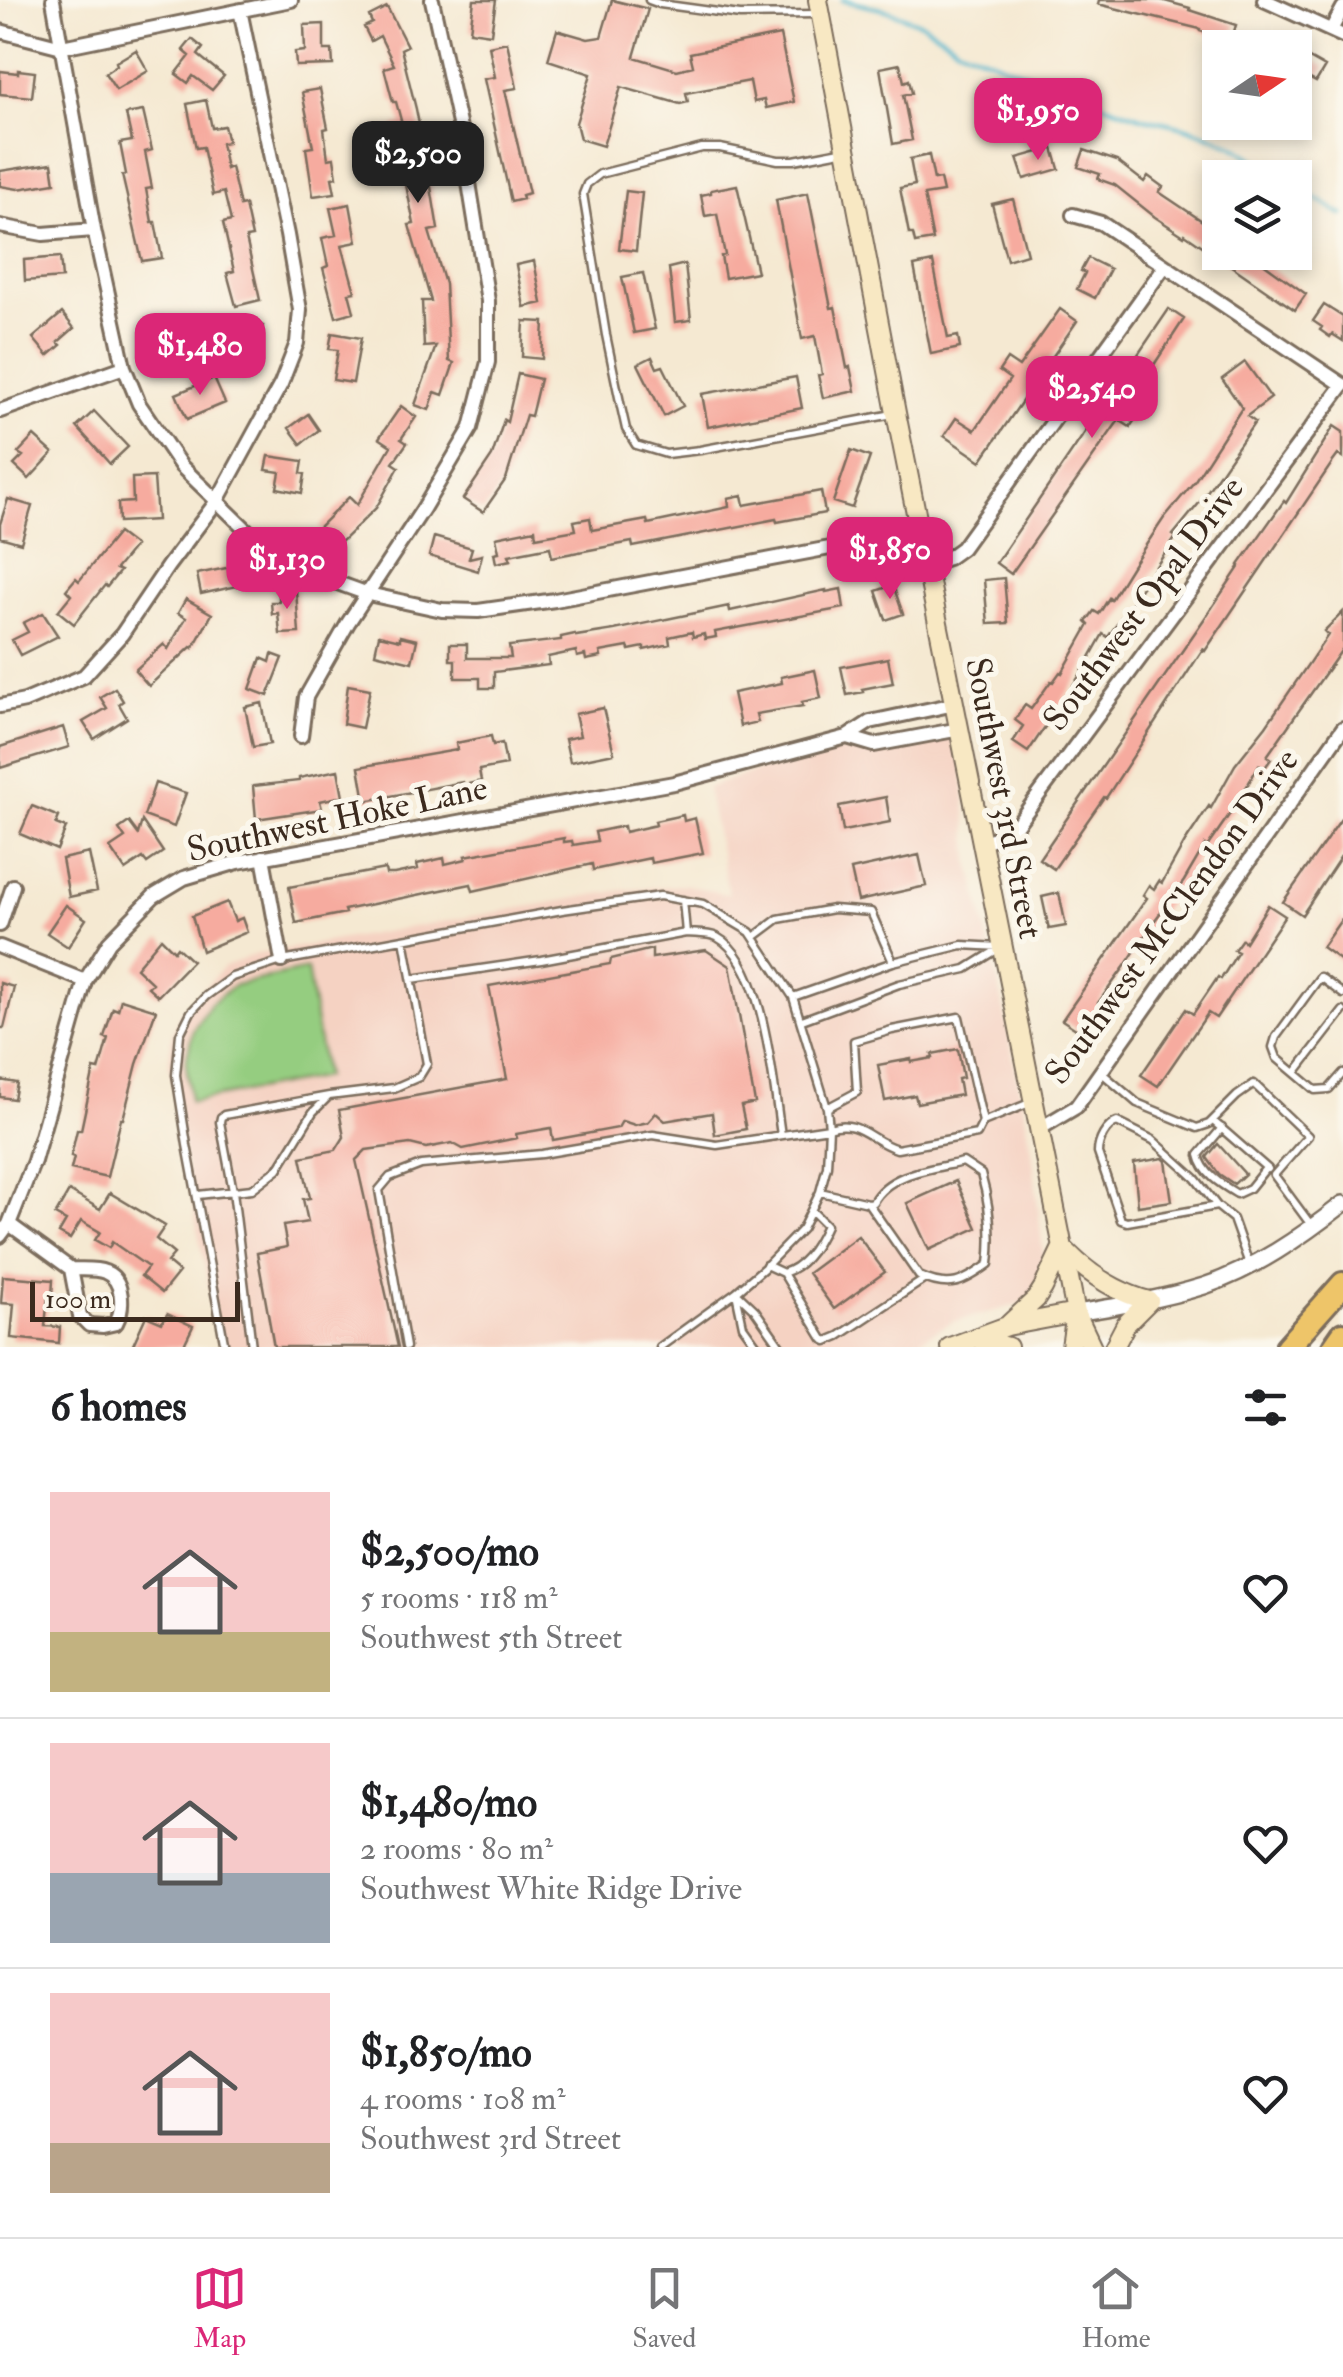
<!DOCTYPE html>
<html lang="en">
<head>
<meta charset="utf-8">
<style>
	body { margin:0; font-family:"IM FELL Double Pica",serif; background:#f2f2f2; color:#202124; height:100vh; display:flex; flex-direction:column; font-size:38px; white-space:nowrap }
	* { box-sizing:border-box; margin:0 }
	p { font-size:32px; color:#757577 }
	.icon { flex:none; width:55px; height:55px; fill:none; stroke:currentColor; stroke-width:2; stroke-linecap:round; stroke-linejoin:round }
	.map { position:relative; height:1347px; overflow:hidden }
	.sheet { display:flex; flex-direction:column; background:#fff; flex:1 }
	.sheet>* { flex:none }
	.needle { width:65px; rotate:77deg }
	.buttons { position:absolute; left:1202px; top:30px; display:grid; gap:20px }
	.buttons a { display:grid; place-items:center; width:110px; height:110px; border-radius:0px; background:#fff; box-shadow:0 5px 15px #0003; font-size:50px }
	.scale { position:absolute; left:30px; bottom:25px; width:210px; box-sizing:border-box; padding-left:10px; border:5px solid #3b2a1e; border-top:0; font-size:28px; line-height:35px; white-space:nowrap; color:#3b2a1e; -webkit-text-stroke:8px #fbf7ec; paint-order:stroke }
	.price { position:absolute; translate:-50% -85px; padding:0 22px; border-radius:20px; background:#db2777; color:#fff; font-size:32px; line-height:65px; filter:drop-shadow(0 2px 5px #0008) }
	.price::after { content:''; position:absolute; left:50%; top:60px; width:30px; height:22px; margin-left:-15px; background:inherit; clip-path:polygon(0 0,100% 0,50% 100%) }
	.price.on { background:#222; color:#fff }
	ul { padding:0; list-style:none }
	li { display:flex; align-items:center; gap:30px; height:250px; padding:0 50px }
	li+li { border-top:2px solid #e0e0e0 }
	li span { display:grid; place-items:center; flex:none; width:280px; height:200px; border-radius:0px; color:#555 }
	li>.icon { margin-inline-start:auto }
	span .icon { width:120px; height:120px; fill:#fffc; stroke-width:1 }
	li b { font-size:42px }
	h2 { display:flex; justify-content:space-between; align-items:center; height:120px; padding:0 50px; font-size:42px }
	.dock { display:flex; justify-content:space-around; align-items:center; height:140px; border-top:2px solid #e0e0e0; background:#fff; font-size:28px; color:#757577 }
	.dock a { display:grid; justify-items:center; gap:5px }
	.dock .on { color:#db2777 }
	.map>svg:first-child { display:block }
</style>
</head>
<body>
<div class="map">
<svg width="1343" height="1347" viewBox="0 0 1343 1347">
	<rect width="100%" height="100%" fill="#fbf7ec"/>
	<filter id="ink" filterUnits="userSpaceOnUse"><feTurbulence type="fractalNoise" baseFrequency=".01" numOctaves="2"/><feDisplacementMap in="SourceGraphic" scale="20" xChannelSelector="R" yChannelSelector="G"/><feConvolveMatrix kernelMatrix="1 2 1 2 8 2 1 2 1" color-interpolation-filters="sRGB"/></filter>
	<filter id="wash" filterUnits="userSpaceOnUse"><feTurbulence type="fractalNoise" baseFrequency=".0048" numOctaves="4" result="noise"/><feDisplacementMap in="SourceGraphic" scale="40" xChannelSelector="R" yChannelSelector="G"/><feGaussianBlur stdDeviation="2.25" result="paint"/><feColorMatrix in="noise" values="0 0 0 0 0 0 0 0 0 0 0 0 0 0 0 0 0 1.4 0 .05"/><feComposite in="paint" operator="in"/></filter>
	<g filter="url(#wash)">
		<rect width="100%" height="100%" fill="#f5e9d2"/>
		<path fill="#f5d2c2" d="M948,737L957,745L962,762L970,862L1000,991L1032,1150L1044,1264L1040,1290L1024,1303L952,1322L907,1347H221L195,1218L169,1063L172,1034L181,1013L224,967L253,955L623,890L687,885L729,895L707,788L790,759L828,750L879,749Z"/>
		<path fill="#95cd80" stroke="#687c4f" stroke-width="2.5" d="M307,969L325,1077L190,1102L186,1061L193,1030L211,1003L235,985Z"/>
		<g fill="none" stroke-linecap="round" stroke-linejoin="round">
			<path stroke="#4eb6cd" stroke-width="4" d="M842,0L886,10L923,24L958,47L1041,79L1080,96L1144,118L1181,126L1210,136L1234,146L1282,178
				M1295,186L1343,215"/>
		</g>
		<g id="blocks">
			<path fill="#f6ab9f" d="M474,0H496L491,34L470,31Z
				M612,0L648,9L634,57L677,70L693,66L690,53L780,35L794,102L766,108L764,100L754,102L750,81L686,93L688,102L680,104L621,87L603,146L580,139L576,123L591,74L548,60L557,30L588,39L601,37Z
				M1099,0H1161L1190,8V10L1236,25L1231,41L1200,31V29L1098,4Z
				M387,7L407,46L401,49L416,109L429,175L438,229L429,231L445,284L449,361L454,363L443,395L435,392L429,410L415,405L436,346L424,347L422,301H431L409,225L414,224L394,126L402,124L396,102H393L384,68L394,65L380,36L371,41L364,27L372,23L369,16Z
				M324,24V50H332L333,65L296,66L295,52L305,51L304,25Z
				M192,39L203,48L198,55L224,76L212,90L193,76L188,83L176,74L190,56L183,50Z
				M507,42L517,88L505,90L529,193L522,195L523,199L511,202L484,79L495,77L489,46Z
				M136,50L148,71L116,90L105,73L117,65L116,62Z
				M1295,50L1325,67L1316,82L1295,71Z
				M900,64L904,82L909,80L912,93L903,95L912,140L893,144L880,68Z
				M18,70L35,72L32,97L0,94V71L18,73Z
				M320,89L328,128L324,129L328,159L334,158L337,177L332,178L335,193L313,196L306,148L313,147L302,92Z
				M206,100L212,128L224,126L228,142L221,143L226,169L231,167L240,206L245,205L252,237L246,238L260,300L236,306L227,273L234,271L223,223L231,221L224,192L213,195L203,147L196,148L187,104Z
				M143,111L152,150L145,152L152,188L146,189L152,222H155L162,258L142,261L122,175L126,174L120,143L132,141L126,114Z
				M1053,148L1059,169L1024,179L1017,158Z
				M1084,150L1117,161L1144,182L1148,176L1163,187L1159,192L1220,233V252H1248L1306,294L1295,310L1185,234L1184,236L1155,217L1115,185L1098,179L1100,174L1078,167Z
				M929,155L934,180L940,179L943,192L924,195L933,240L915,243L913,234H909L900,188L915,185L910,159Z
				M52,163L55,183L18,189L0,186V171Z
				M737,185L757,272L725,278L721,256L725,255L717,214L705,216L701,195L711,193V190Z
				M626,191L642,193L636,251L619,249Z
				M808,193L831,308L835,307L847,368L850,367L855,391L823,398L818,375L822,374L815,336L802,339L776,200Z
				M1013,199L1027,254L1007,260L992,204Z
				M350,204L357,242L342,245L355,292L349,293L354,312L336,317L323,268L328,266L322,238L336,235L330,208Z
				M60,257L62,278L25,281L24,260Z
				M1088,258L1110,269L1095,298L1077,289L1085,273L1081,271Z
				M534,261L542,303L524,307L516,265Z
				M933,262L948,338L958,336L960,348L931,354L914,266Z
				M685,264L691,320L675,322L669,268Z
				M643,273L655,329L634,333L622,277Z
				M1324,305L1343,317V341L1332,334L1330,337L1320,330L1322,327L1313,321Z
				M1060,309L1077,321L981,461L944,436L956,418L975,430L1010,379L999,371L1007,359L1019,367Z
				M1169,309L1184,319L1127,406L1139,414L1130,427L1119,420L1011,574L996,563Z
				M62,313L74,328L58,342L61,345L48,356L33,338Z
				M229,318L263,326L259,340L245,337L239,361L221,357Z
				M524,321L544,322L542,359L522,357Z
				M180,323L191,354L172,360L167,347L161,349L155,332Z
				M332,333L361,338L353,383L333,380L338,350L329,349Z
				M652,357L657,368L663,366L683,406L664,416L638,364Z
				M1245,362L1271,398L1247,416L1255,422L1200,502L1173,535L1176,537L1108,637L1103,634L1080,675L1028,752L1013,742L1023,726L1015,720L1025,705L1031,709L1051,681L1053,682L1060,672L1062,673L1089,625L1086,622L1094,611L1099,614L1109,598L1111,600L1132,566L1164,518L1194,482L1242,408L1222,379Z
				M518,374L540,379L531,416L526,415L506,479L483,512L463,499L492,456L504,420L507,422Z
				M796,377L802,408L708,427L702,394Z
				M214,378L225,403L187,419L176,394Z
				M401,406L416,417L401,439L407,443L393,463L399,467L376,508L337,546L319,527L349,497L357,505L391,446L379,438Z
				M94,411L128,447L110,464L77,427Z
				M308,414L319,430L301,444L289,428Z
				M1334,426L1343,432V458L1338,455L1332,463L1205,651L1203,649L1106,798L1104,797L1054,869L1039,859L1209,612L1240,566L1239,565L1284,501L1286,503Z
				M34,436L53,453L29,479L14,465L23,456L18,453Z
				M851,450L870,457L852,508L833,502Z
				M269,456L303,461L301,473L305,474L302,493L277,488L280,472L266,470Z
				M154,477L157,520L119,522L118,503L133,502L132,478Z
				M821,491L825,513L777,522L776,519L633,547L632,542L552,557L550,547L509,555L511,560L496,563L494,553L499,552L496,537L535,529L536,537L576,530L574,521L590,518L592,530L647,520L648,524L729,507L728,498L742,495L744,505Z
				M8,499L32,506L21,543L0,537V524Z
				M118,533L135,546L116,569L120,571L107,587L105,585L74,624L58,611L71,595L66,590L76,578L79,581Z
				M434,537L472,548L469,558L482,555L478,571L429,556Z
				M251,563L255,582L201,594L197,574Z
				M1004,578L1008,623L988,624L984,580Z
				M893,585L903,614L886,620L876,591Z
				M841,589L844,608L715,632L716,637L705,639L704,634L693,637L692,632L669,637L670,644L644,650V647L629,650L628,647L600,652L601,657L586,660L585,655L577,657L576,651L548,657L549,665L494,672V688H480V678H455V660H450V644H467V658H511L509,646L561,640V637L575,634L576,636L614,630L729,606L730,611L826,590V592Z
				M296,590L299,633L280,634L278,613L272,614L271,602H279V591Z
				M186,599L212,614L193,648L191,647L149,686L135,670L164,644L168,649L186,618L178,613Z
				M1343,612V648L1267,756L1271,759L1264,769L1259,765L1236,805L1207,847L1205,845L1184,881L1155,920L1125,966L1098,1003L1101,1005L1095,1014L1092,1012L1079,1031L1062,1020L1147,898L1143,895L1149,885L1154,889L1159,881L1162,883L1185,842L1209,806L1211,808L1235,765L1266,726L1328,635L1324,631Z
				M43,613L58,636L20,655L12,640L28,632L23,623Z
				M379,635L400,640V636L417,640L412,662L375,653Z
				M272,654L283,658L268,696L250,689L261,658L270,662Z
				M888,658L893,683L862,689L863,692L847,695L841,667Z
				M815,670L821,698L802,702L803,706L756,714L758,722L740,726L733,693L782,683L781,677Z
				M348,685L370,689L362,728L343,724Z
				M115,688L123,701L119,704L127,718L94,739L83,722L107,708L100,697Z
				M262,703L270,744L253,747L245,707Z
				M603,708L614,753L570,762L565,739L580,736L575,714Z
				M63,727L69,747L0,768V747Z
				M491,736L493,745L502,743L506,765L479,770L481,781L464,785L463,782L365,801L359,767L457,750L456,743Z
				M338,770L343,796L320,801L322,809L256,819L253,786L299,781V778Z
				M155,783L186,793L174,827L144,816Z
				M886,797L890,822L843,831L839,806Z
				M32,806L59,817L56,824L66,828L57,850L20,834Z
				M683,815L684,821L695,818L703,853L651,863L650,858L593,870L592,864L473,891L471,884L344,910L345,913L296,923L289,887L385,869L386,874H394L418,869L417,864L444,858L445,864L466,859L465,856L564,838V842L572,841L573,845L597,841L595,832L624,826L625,832L656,825L655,821Z
				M1343,816V853L1302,915L1283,902Z
				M142,821L163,852L147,863L143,858L125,870L110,848L125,838L119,829L129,822L138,834Z
				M89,853L97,891L69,897L62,859Z
				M919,855L926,886L858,901L851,870Z
				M1059,893L1066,926L1049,929L1042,897Z
				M227,902L235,921L242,918L247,932L202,951L192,916Z
				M66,905L86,919L68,947L47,933Z
				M1268,905L1285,916L1216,1018L1208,1013L1158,1086L1141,1075L1186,1009L1193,1014L1218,977L1221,979L1238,952L1234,950L1242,939L1245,942Z
				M1343,917V962L1322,947Z
				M161,938L174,951L177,947L192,961L158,996L148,987L152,983L136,968Z
				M652,949V958L706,950L730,966L755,1103L741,1106L746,1129L715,1135L712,1113L665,1121L656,1113L648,1122L635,1125L622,1121L618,1128L553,1140L551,1128L516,1134L517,1138L463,1149L452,1143L426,1148L410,1144L366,1150L356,1160L398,1347H274L257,1253L287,1247L283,1226L308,1222L303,1199L310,1198L301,1157L336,1150L344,1137L339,1110L507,1079L489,986L610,964L611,959Z
				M0,983L14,987L4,1028H0Z
				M121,999L156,1010L137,1064L123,1119H121L107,1177L71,1169L74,1157L71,1156L77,1130H81L94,1069L99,1070L108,1038L104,1037L113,1008L118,1010Z
				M958,1049L963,1078L958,1079L961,1095L917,1103L915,1095L885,1101L878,1065L911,1059V1062L933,1058L932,1054Z
				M0,1080L17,1083L14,1099L0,1097Z
				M1218,1144L1245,1174L1234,1184L1219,1174L1208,1159L1207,1157Z
				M1163,1158L1166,1161L1172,1201L1138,1206L1134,1163Z
				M956,1181L977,1228L929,1250L907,1203Z
				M69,1191L100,1209L110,1193L165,1226L156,1239L174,1254L167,1262L179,1272L162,1293L141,1276L148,1267L112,1242L109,1248L95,1240L100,1232L81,1221L70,1239L59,1233L66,1221L55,1215Z
				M858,1236L885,1272L834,1309L808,1273Z
				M3,1276L53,1280L52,1296H48L45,1326L60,1327L59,1343L11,1338L14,1304L1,1303Z
				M167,1314L193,1326L183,1347H132L146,1316L162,1323Z"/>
		</g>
	</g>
	<g filter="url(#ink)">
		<use href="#blocks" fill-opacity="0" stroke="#7c6d5d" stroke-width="2.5"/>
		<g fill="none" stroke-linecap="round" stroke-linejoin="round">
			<g stroke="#7c6d5d" stroke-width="11">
				<path id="service" d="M649,0L660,4L740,15L819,14
					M846,150L794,160H778L720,148H702L600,174L587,184L583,194L606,335L621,407L626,429L636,445L666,454L700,450L893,414
					M686,933C696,934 708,933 717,937C765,963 773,1084 781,1135
					M754,937L778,919L833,909L871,912L893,962
					M412,979L541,960L686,933L683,900
					M1343,994L1320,977L1276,1037L1273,1047L1277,1058L1315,1090L1329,1089L1343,1073
					M793,997L893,962L962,945L1000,947
					M802,1020L899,984L966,969L1000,948
					M1102,1073L1137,1103L1197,1128L1209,1124L1237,1096L1254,1084L1308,1136L1274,1175L1311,1225
					M1295,1073L1343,1011
					M827,1108L857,1092L854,1041L892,1030L959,1017L983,1122L1032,1102
					M1213,1121L1268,1169
					M1222,1128L1199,1155C1203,1174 1222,1185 1237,1194L1250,1188L1266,1168
					M820,1192L868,1203L919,1276C950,1290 963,1283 989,1264C993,1232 990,1205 981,1174L963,1162C933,1169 889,1172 873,1202L868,1203
					M198,1195L252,1189L278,1169L313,1112L329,1096L394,1088L419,1077L427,1064L404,939
					M1217,1206L1195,1178L1153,1140L1117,1122C1106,1126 1098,1141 1098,1153L1121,1220L1127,1222L1217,1206L1233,1219L1249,1264
					M766,1265L783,1273C804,1267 818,1244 826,1225L812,1211
					M783,1273L823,1339L827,1341L839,1336L925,1279
					M736,1292L755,1310L781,1347
					M736,1293L743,1326L758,1347
					M225,1347L187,1145L176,1075L180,1034L191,1012L206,996L232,977L282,961L562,910L660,896L703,904L750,932L793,997L827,1108L829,1128L827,1166L820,1192L802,1229L764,1268L736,1292L660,1347
					M252,1347L233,1191L220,1122L221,1117L224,1115L329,1096
					M406,1347L379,1190L390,1177L421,1165L542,1154L653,1135L717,1145L829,1128C859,1118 870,1141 897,1149L977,1134L983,1122"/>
			</g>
			<g stroke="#7c6d5d" stroke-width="18">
				<path id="minor" d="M53,0L94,230L124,367L139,404L181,466L257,540L321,577L368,594L442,610L478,611L555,600L920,531
					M1264,0L1343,36
					M1331,30L1343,8
					M0,31L62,47L291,0
					M1073,215L1101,223L1343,385
					M0,226L43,234L94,230
					M0,411L124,367
					M926,565L948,558L962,548L1164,267
					M0,706L25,701L84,676L122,634L168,566L217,501L281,384L297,343L300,310L287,235L240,10
					M301,736L306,697L348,623L423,509L471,428L488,362V301L461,133L432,0
					M847,737L874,745L960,729
					M982,843L1012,831L1343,385
					M263,857L282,961
					M0,925L13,886
					M0,947L85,981
					M1039,1129L1076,1107L1343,728
					M9,1224L71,1269L80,1316L89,1325L103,1326L116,1323C124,1308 124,1279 105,1272C95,1268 82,1270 71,1269
					M0,1236L9,1224L34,1161L85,981L109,942L154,896L184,878L238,862L674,783L847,737L870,722L955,704"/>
			</g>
			<g stroke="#7c6d5d" stroke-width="20">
				<path id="tertiary" d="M1076,1313C1119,1306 1162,1299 1204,1286C1255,1269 1301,1237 1343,1204"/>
			</g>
			<g stroke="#7c6d5d" stroke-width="22">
				<path id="secondary" d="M818,0L896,413L1076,1313L1092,1347
					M1063,1248C1087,1273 1115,1292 1149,1301L1126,1324L1114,1347
					M1009,1324L1036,1299L1043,1288L1062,1248
					M974,1338L1008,1347
					M950,1347L1007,1326L1076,1313
					M1071,1347L1076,1313"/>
			</g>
			<g stroke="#7c6d5d" stroke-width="28">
				<path id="motorway" d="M1287,1347L1343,1284
					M1334,1347L1343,1334"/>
			</g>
			<use href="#service" stroke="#fff" stroke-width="6"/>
			<use href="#minor" stroke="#fff" stroke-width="12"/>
			<use href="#tertiary" stroke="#fff" stroke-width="15"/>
			<use href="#secondary" stroke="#f8e8c3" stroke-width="18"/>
			<use href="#motorway" stroke="#eec569" stroke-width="22"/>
		</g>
	</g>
	<g text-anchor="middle" stroke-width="10" stroke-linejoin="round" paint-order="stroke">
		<g font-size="35" fill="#3b2a1e" stroke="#fbf7ec">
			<text transform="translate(1143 603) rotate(-53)" y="12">Southwest Opal Drive</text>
			<text transform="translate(1005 798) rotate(79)" y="12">Southwest 3rd Street</text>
			<text transform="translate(337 818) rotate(-12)" y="12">Southwest Hoke Lane</text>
			<text transform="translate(1171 916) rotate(-54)" y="12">Southwest McClendon Drive</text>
		</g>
	</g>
</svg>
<div class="buttons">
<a><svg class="needle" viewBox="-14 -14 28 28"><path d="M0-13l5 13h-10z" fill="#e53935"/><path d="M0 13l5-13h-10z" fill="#757577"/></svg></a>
<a><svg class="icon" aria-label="layers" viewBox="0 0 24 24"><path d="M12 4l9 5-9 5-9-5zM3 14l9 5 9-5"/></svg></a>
</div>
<div class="scale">100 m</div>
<b class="price" style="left:1038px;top:163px">$1,950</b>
<b class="price on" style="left:418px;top:206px">$2,500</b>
<b class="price" style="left:200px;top:398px">$1,480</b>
<b class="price" style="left:1092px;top:441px">$2,540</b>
<b class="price" style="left:890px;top:602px">$1,850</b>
<b class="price" style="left:287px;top:612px">$1,130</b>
</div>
<section class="sheet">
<h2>6 homes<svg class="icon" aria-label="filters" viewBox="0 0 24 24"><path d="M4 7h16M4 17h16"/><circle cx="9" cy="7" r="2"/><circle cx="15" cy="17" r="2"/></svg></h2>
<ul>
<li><span style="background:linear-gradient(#f6c9c9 70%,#c2b280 0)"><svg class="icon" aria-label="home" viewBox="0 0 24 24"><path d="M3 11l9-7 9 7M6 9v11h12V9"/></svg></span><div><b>$2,500/mo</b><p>5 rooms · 118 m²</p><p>Southwest 5th Street</p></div><svg class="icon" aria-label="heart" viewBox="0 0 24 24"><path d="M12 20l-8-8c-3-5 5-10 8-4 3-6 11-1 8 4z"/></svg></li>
<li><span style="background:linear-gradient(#f6c9c9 65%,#9aa5b1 0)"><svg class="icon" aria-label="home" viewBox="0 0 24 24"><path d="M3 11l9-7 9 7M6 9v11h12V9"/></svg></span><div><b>$1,480/mo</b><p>2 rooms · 80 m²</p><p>Southwest White Ridge Drive</p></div><svg class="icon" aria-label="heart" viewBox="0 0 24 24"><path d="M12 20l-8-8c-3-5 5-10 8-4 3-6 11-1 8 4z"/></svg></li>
<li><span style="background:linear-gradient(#f6c9c9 75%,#b9a48a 0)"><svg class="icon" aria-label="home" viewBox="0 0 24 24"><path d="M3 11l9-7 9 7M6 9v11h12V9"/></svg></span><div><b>$1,850/mo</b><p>4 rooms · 108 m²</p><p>Southwest 3rd Street</p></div><svg class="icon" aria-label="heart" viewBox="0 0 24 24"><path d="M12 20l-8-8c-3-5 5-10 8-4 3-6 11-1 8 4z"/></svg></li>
</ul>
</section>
<nav class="dock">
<a class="on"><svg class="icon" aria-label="map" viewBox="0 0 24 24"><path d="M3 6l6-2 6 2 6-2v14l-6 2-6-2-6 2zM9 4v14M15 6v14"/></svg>Map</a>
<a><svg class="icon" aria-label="saved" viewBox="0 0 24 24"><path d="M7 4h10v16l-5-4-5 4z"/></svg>Saved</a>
<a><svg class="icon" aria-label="home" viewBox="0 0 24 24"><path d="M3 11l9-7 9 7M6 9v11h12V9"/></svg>Home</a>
</nav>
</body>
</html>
